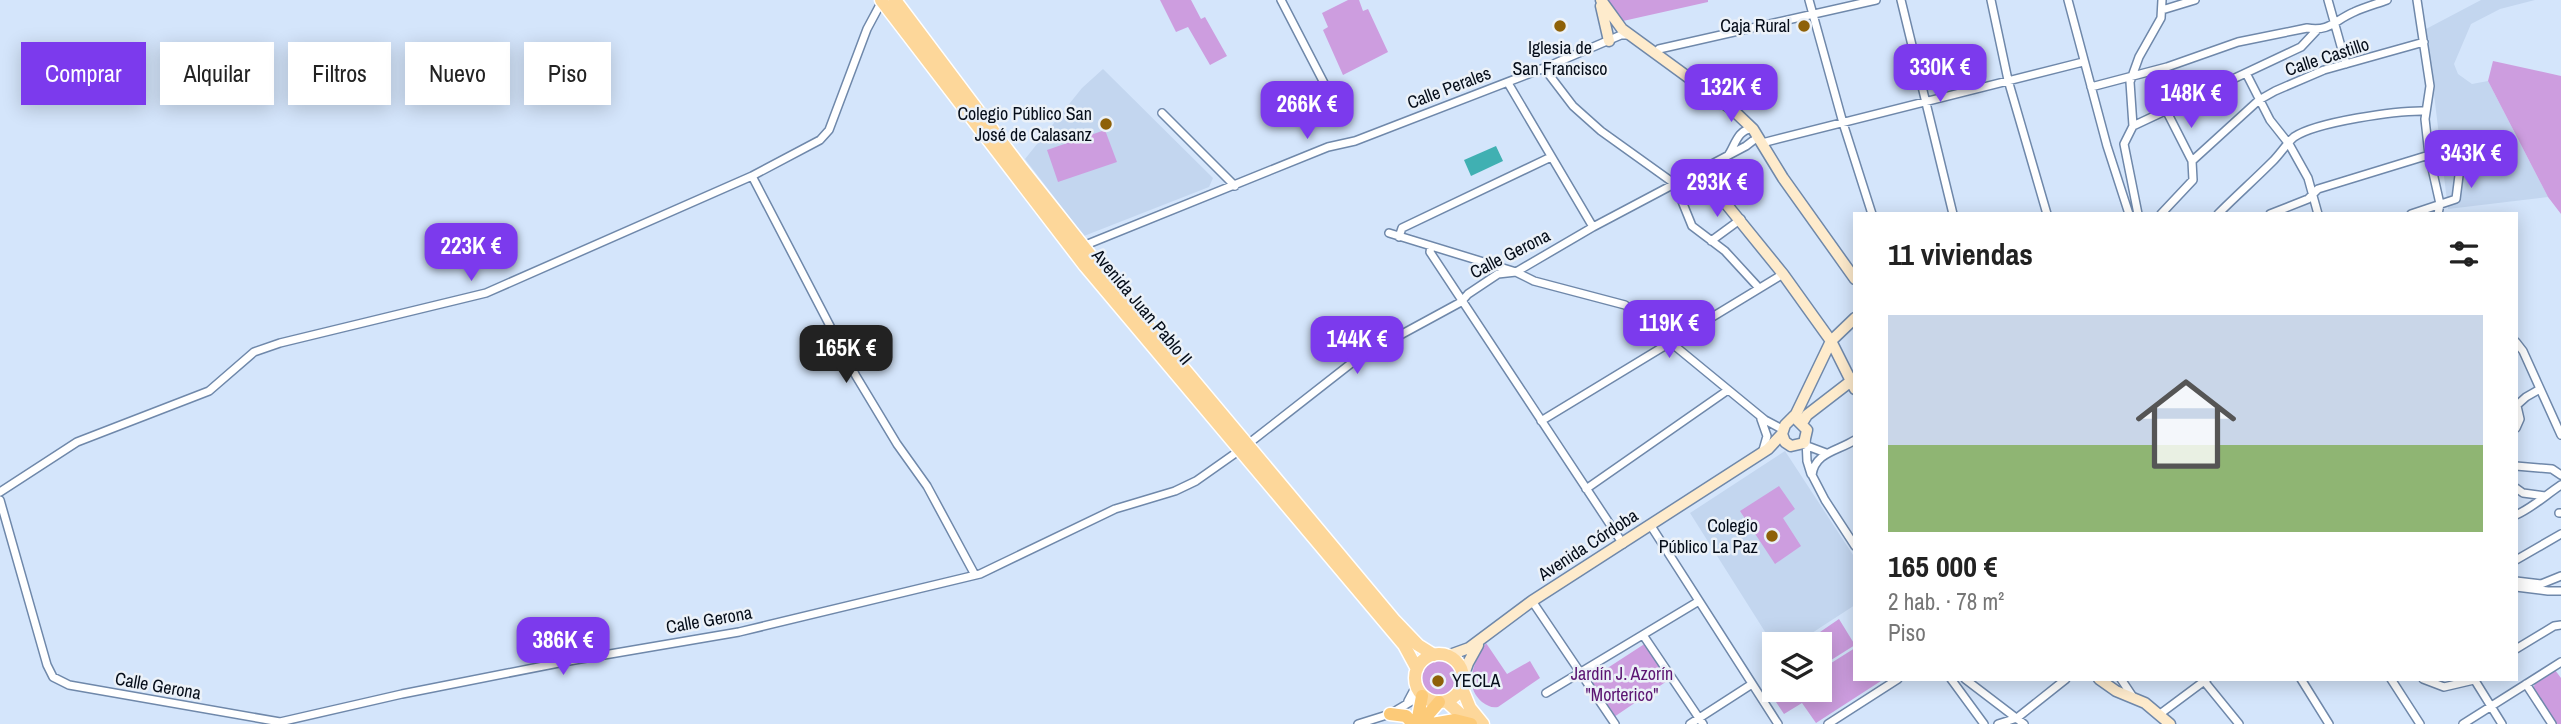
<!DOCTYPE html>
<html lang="es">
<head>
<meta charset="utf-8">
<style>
	body { margin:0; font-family:"Archivo Narrow",sans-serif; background:#f6f6f6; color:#222; height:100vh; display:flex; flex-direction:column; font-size:26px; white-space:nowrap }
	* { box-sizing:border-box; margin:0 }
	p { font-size:23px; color:#767676 }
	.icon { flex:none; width:38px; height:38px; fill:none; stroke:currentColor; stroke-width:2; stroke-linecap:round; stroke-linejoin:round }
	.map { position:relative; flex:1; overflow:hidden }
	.sheet { position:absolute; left:1853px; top:212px; width:665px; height:469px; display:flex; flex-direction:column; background:#fff; border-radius:0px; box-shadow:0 4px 18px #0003 }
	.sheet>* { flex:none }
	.banner { position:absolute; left:21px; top:42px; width:665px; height:63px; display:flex; gap:14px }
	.fabs { position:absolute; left:1762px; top:632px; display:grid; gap:14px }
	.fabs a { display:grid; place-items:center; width:70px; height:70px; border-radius:0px; background:#fff; box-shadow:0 4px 18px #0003; font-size:35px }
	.price { position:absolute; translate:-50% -60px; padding:0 16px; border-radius:14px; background:#7c3aed; color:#fff; font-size:23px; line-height:46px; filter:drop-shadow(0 2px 4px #0008) }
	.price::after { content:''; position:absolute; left:50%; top:42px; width:21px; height:16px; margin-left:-10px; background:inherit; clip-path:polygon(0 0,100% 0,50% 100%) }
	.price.on { background:#222; color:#fff }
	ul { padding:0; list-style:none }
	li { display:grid; align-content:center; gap:14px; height:371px; padding:0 35px }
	li span { display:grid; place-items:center; height:217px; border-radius:0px; color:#555 }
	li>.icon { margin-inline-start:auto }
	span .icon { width:126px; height:126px; fill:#fffc; stroke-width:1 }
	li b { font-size:30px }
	h2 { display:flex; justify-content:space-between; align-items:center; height:84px; padding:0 35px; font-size:30px }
	.tag { padding:0 24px; border-radius:0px; background:#fff; box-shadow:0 4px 18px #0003; font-size:24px; line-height:63px }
	.tag.on { background:#7c3aed; color:#fff }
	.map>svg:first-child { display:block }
</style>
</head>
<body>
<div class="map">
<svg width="2561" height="724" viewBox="0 0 2561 724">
	<rect width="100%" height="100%" fill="#d4e5fb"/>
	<path fill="#c3d6ef" d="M2481,0H2535L2500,9L2471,24L2454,64L2458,74L2472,84L2488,81L2548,197L2448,209L2426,29Z
		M1103,69L1213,178L1209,187L1084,236L1025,159L1082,88Z
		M1785,451L1855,558V605L1795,644H1774V646L1690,513Z"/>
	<path fill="#cd9ddf" d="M1160,0H1191L1201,19L1205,17L1227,56L1210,65L1188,27L1176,32Z
		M1348,0H1359L1363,11L1368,9L1388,52L1343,75L1323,30L1328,27L1322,13Z
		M1608,0H1708V2L1623,21L1617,16Z
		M2493,61L2561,76V214L2548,197L2488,81Z
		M1105,130L1117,162L1058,182L1047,150Z
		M1779,486L1795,509L1783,518L1801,546L1775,564L1740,511Z
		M1839,619L1855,645L1820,667V644L1804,643Z
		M1486,643L1507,674L1530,661L1540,678L1498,707C1491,708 1488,706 1482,702C1462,684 1475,661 1486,643Z
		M1646,643L1670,679L1614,717L1589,680Z
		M1855,648V679H1884L1816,723L1802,703L1784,714L1774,699L1789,690H1820V670Z
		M1422 678a17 17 0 1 1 34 0a17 17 0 1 1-34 0Z
		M2555,670L2561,678V724H2557L2533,688L2536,682Z"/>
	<path fill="#40b0b2" d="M1496,146L1503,161L1471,176L1464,160Z"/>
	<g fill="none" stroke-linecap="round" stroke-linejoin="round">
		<g stroke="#6f88aa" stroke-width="10">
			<path id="minor" d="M1281,0L1324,83
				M1809,0L1843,123L1872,214
				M1901,0L1953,214
				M1991,0L2008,80L2047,214
				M2068,0L2107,146L2129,214
				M2328,0L2346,64
				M2417,0L2430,86L2425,119L2429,155L2440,204L2438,214
				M2162,10L2195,0
				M1656,54L1659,49L1876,0
				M1544,68L1573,106L1601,131L1675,184L1692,226L1725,251L1759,288
				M2246,73L2270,120L2289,144L2308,178L2318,214
				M1508,83L1593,227
				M2091,87L2167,67L2238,42L2307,28C2330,32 2335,20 2354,12C2365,7 2376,4 2387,0
				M1162,113L1235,186
				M2133,126L2301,47L2316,31
				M1762,143L2083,62
				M1729,154C1735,145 1738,129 1752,129
				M2192,161L2259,100L2275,91L2324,70L2424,42
				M752,176L856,376L897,444L927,486L975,575
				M2138,214L2124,144L2133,126L2130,82L2139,57L2161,18L2162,0
				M2161,214L2193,180L2192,161L2167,112
				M2218,214C2236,196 2255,179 2273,161C2280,154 2287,143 2294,137C2316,122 2398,110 2426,111
				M2270,214L2308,199L2318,189L2429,155
				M2411,214L2456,199L2463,144
				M1389,233L1516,272L1534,281L1625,305L1765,420L1782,429
				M1399,237L1402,228L1551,157
				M1711,241L1741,219
				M1083,246L1328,147L1355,141L1544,68L1621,35H1630
				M1431,246L1430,252L1623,544
				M2516,342L2523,351L2561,435
				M2516,406L2526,397L2540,389
				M1761,419L1767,436L1763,450
				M1541,421L1783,274
				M2516,428L2520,419L2517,406
				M1806,439L1807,461L1811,474
				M1855,440C1838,451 1815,452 1812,475L1825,500L1855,546
				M1248,444L1358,358L1461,302L1468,294L1498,274L1516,272L1593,227L1746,146L1755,139L1756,134
				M1802,444L1826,453
				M2516,466L2552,469L2561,475
				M2516,488L2523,493L2545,496
				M1586,489L1728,390
				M0,492L77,442L209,391L254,352L280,343L486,293L752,176L820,140L829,130L867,29L882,1
				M0,500L47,665L53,677L69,685L280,722L402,694L569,661L739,632L980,574L1115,509L1175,491L1196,481L1240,450
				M2559,513H2561
				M2516,515C2532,508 2546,495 2561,485
				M1651,526L1778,724
				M2516,560L2561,534
				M2516,581L2541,584L2561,576
				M2516,587L2548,591H2561
				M1532,601L1615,724
				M1643,635L1703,724
				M2516,649L2554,626L2561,625
				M1951,679L1984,724
				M1965,679L2024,724
				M2121,679L2133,697
				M2301,679L2329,724
				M2391,679L2420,724
				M2423,679L2444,687L2474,680
				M2474,679L2502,724
				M2204,681L2239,724
				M2526,684L2552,724
				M1546,693L1699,601
				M1408,701L1416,686
				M2160,714L2207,679
				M1358,724L1390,714L1422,695
				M1690,724L1752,684
				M1828,724L1898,679
				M1998,724L2017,718L2066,679
				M2463,724L2561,662"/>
		</g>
		<g stroke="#6f88aa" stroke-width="13">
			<path id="secondary" d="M1601,0L1622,29L1733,110L1753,129L1783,178L1855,279
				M1601,6L1609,41
				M1708,167L1723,200L1783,274L1831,341L1855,389
				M1802,423L1807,415L1855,378
				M1782,434L1785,442L1791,446L1804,443L1807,430L1798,421
				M1447,656L1469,648L1532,601L1768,449L1782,434L1785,425L1796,414L1831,341L1855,318
				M2099,679L2116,691L2145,703L2170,724
				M1462,680L1468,663L1478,645"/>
		</g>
		<g stroke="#fff" stroke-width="15">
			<path id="primary" d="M881,0L1085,266L1404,645L1417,669
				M895,0L1022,169L1114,285L1395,621L1418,645L1434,655
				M1415 678a24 24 0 1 1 48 0a24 24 0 1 1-48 0Z
				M1461,686L1470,708L1483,724
				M1446,701L1471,724"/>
		</g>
		<g stroke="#fff" stroke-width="15">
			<path id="trunk" d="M1390,714L1406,716L1413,724
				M1417,723L1422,696
				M1420,724L1439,702
				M1432,724L1455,720L1471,724"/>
		</g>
		<use href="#minor" stroke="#fff" stroke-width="7"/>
		<use href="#secondary" stroke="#feebcc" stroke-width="10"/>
		<use href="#primary" stroke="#fdd79a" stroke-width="12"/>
		<use href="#trunk" stroke="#fcca78" stroke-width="12"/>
	</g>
	<g fill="#8e6108" stroke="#ebf1f8" stroke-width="2.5">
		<circle cx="1560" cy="26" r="7"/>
		<circle cx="1804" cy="26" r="7"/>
		<circle cx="1106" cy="124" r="7"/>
		<circle cx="1772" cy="536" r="7"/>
		<circle cx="1438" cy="681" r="7"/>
	</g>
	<g text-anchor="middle" stroke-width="5" stroke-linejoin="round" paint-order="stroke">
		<g font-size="18" fill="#050d19" stroke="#ebf1f8" text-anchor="end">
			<text x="1790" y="32">Caja Rural</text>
			<text x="1560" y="54" text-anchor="middle">Iglesia de<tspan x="1560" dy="21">San Francisco</tspan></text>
			<text x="1092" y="120">Colegio Público San<tspan x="1092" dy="21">José de Calasanz</tspan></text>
			<text x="1758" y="532">Colegio<tspan x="1758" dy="21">Público La Paz</tspan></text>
			<text x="1452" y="687" text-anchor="start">YECLA</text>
		</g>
		<g font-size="18" fill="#050d19" stroke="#ebf1f8">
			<text transform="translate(2327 57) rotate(-18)" y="6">Calle Castillo</text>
			<text transform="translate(1449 88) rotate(-21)" y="6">Calle Perales</text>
			<text transform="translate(1510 254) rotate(-27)" y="6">Calle Gerona</text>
			<text transform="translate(1142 307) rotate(50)" y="6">Avenida Juan Pablo II</text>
			<text transform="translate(1588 545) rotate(-33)" y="6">Avenida Córdoba</text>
			<text transform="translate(709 620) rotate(-10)" y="6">Calle Gerona</text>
			<text transform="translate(158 686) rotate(10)" y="6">Calle Gerona</text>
		</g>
		<g font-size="18" fill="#5b1471" stroke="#ebf1f8">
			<text x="1622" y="680">Jardín J. Azorín<tspan x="1622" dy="21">"Morterico"</tspan></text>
		</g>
	</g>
</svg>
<div class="fabs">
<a><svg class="icon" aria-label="layers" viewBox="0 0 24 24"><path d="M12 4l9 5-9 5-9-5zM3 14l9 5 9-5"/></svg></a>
</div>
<b class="price" style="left:1940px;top:104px">330K €</b>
<b class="price" style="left:1731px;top:124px">132K €</b>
<b class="price" style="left:2191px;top:130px">148K €</b>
<b class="price" style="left:1307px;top:141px">266K €</b>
<b class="price" style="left:2471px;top:190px">343K €</b>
<b class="price" style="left:1717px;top:219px">293K €</b>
<b class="price" style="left:471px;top:283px">223K €</b>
<b class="price" style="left:1669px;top:360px">119K €</b>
<b class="price" style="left:1357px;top:376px">144K €</b>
<b class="price on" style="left:846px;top:385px">165K €</b>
<b class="price" style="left:563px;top:677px">386K €</b>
<div class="banner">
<a class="tag on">Comprar</a>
<a class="tag">Alquilar</a>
<a class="tag">Filtros</a>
<a class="tag">Nuevo</a>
<a class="tag">Piso</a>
</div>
<section class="sheet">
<h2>11 viviendas<svg class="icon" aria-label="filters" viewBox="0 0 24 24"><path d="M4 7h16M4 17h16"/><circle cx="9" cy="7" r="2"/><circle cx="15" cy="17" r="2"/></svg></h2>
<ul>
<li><span style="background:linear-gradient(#c9d6e8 60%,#8fb573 0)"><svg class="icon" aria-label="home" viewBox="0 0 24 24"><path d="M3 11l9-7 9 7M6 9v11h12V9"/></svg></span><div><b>165 000 €</b><p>2 hab. · 78 m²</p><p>Piso</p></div></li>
</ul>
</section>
</div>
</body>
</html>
